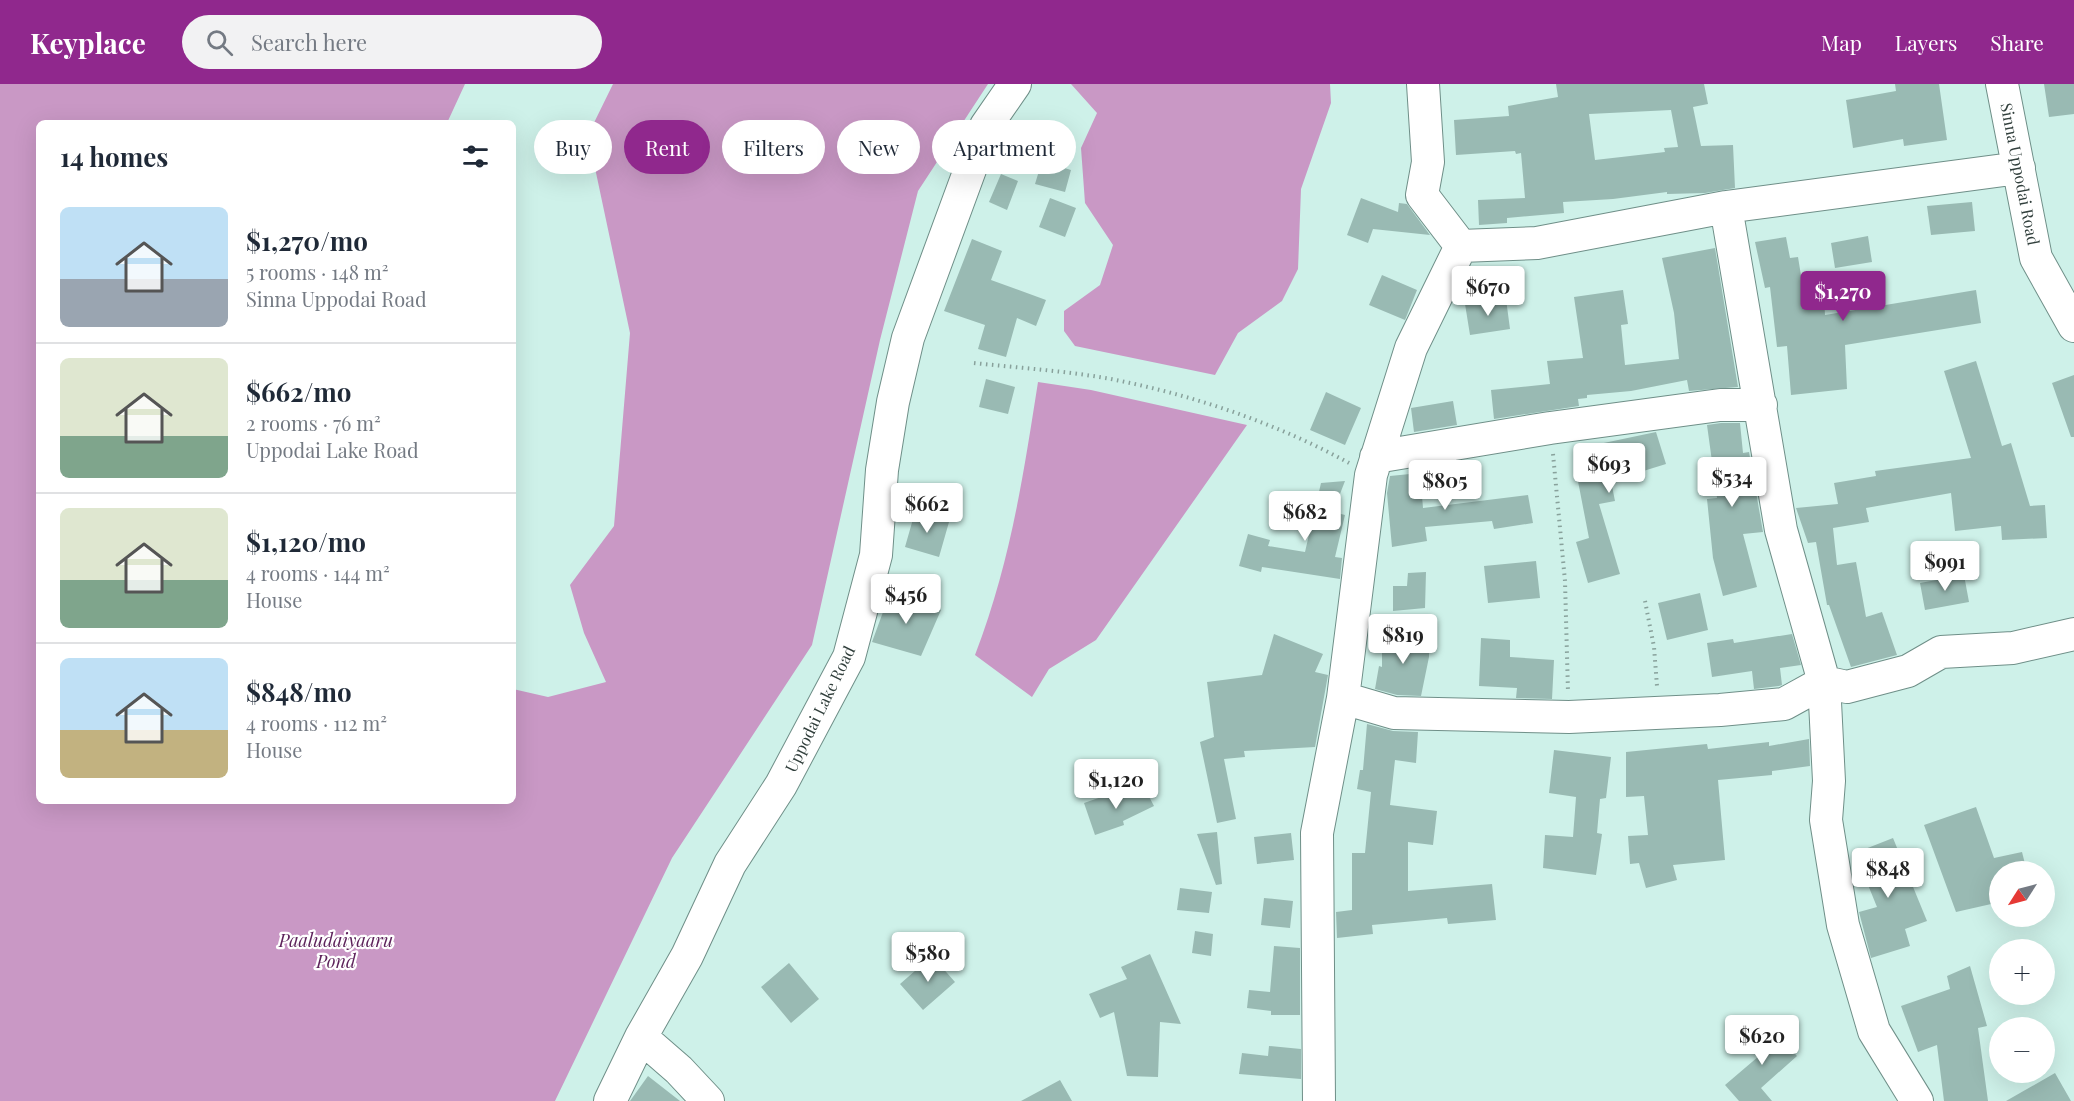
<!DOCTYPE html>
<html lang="en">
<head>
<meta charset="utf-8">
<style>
	body { margin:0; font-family:"Playfair Display",serif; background:#f2f2f3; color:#1f2937; height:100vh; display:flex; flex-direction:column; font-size:22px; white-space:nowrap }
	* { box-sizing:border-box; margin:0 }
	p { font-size:20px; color:#747a83 }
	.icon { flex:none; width:33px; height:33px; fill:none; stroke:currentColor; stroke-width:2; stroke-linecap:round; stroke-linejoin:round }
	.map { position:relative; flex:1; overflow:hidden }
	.sheet { position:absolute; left:36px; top:36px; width:480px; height:684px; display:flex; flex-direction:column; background:#fff; border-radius:9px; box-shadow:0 6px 24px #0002 }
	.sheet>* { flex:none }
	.hud { position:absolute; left:534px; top:36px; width:570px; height:54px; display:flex; gap:12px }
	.needle { width:39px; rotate:234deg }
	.tools { position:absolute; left:1989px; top:777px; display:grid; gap:12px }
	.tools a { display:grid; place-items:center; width:66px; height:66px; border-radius:50%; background:#fff; box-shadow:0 6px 24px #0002; font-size:30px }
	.price { position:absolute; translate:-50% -51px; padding:0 14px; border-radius:6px; background:#fff; color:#222; font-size:20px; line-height:39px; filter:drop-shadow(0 2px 3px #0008) }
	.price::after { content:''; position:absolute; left:50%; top:36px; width:18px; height:14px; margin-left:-9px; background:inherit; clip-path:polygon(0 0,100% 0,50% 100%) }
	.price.on { background:#90288d; color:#fff }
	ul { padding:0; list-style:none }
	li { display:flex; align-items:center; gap:18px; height:150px; padding:0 24px }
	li+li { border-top:2px solid #e0e1e3 }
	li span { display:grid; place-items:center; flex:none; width:168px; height:120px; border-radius:9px; color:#555 }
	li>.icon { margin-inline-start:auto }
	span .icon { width:72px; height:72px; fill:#fffc; stroke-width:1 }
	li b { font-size:26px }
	h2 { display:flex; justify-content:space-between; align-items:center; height:72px; padding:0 24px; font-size:26px }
	.chip { padding:0 21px; border-radius:27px; background:#fff; box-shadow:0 6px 24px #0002; font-size:21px; line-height:54px }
	.chip.on { background:#90288d; color:#fff }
	header { display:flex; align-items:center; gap:36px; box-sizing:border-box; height:84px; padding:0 30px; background:#90288d; color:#fff }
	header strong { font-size:28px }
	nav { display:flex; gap:33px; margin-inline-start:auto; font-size:21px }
	.search { width:420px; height:54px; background:#f2f2f3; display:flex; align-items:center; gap:15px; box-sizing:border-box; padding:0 21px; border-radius:33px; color:#747a83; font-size:22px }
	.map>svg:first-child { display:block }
</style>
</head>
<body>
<header>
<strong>Keyplace</strong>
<div class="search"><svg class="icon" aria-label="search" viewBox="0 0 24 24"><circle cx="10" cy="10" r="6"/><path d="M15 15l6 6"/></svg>Search here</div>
<nav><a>Map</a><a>Layers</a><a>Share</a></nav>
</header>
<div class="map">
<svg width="2074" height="1017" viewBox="0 0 2074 1017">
	<rect width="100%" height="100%" fill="#cef1e9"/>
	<path fill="#c998c5" d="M0,0H465L447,39H39V717H513V605L548,613L606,598L584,549L570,501L614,442L630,249L588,51L613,0H988L918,107L880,256L812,561L672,774L555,1017H0Z
		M1071,0H1330L1331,19L1301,105L1298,185L1282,217L1238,249L1215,291L1075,262L1064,247V227L1100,201L1113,161L1085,119L1081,64L1097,29Z
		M1038,298L1091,306L1247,341L1096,556L1049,585L1032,613L975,571C1010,480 1023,394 1038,298Z"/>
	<path fill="#99bab3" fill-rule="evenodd" d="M1556,0H1704L1708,20L1693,23L1701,62L1733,61L1735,104L1705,109L1667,110V108L1613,115L1563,118L1564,129L1507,134V139L1479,141L1478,116L1525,114L1521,69L1516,70L1515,67L1456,71L1454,36L1509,32L1508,22L1558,13ZM1671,26L1678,63L1664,64L1665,68L1595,76L1589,30Z
		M1895,0H1939L1947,56L1904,62L1903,55L1853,64L1846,16L1896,7Z
		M2044,0H2074V30L2049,33Z
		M1042,77L1071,86L1065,108L1035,100Z
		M1001,90L1018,97L1007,126L989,118Z
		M1050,114L1076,124L1065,153L1039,143Z
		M1361,114L1398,128L1399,119L1407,120L1430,151L1373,145L1368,159L1347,151Z
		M1972,118L1975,147L1931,151L1927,122Z
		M1868,152L1872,178L1835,184L1831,159Z
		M1786,153L1790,174L1798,173L1805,216L1824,214L1825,231L1976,206L1981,239L1845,261L1847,305L1791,311L1787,262L1777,263L1770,203L1765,204L1755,158Z
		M972,155L1002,167L991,196L1046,216L1036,242L1017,234L1006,273L978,265L985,241L944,227Z
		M1715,164L1738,303L1689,307L1687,296L1631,307L1587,311V314L1578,315L1579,322L1494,335L1491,306L1550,300L1547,277L1583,274L1574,213L1623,206L1628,240L1621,241L1625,281L1679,275L1674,229L1662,174Z
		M1382,191L1417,206L1405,236L1369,221Z
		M1506,215L1510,245L1470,251L1465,220Z
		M1976,277L2002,362L2011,359L2030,422L2045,421L2047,454L2002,456L2001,442L1955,447L1951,409L1866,424L1869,438L1833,444L1837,481L1856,478L1866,533L1882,528L1897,571L1851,583L1829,521H1827L1816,458L1808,459L1796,424L1838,420L1834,399L1876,392L1875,387L1971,374L1944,287Z
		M2074,291V353H2071L2052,299Z
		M986,295L1015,303L1008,330L979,323Z
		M1326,308L1361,324L1345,361L1310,346Z
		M1453,317L1457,341L1414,348L1411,324Z
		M1721,339H1740L1743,369L1749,368L1763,448L1743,450L1757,503L1723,512L1713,474L1707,415L1717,414L1707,341Z
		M1656,348L1666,380L1611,397L1615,417L1599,420L1620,490L1588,499L1576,458L1589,454L1576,387L1583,385L1580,364Z
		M1420,389L1423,424L1528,411L1533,439L1494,445L1492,437L1425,443L1427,457L1392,463L1387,409L1390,392Z
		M1345,397L1333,428L1345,431L1335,473L1342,474L1340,495L1262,483L1261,488L1239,482L1248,450L1270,456L1268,462L1305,468L1321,399Z
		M915,428L949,438L939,473L905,463Z
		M1536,477L1540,514L1488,519L1484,482Z
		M1426,488L1425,524L1393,527V502H1407L1408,489Z
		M1964,491L1969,518L1925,526L1920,499Z
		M890,509L941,526L921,572L872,558Z
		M1700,509L1708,546L1667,556L1658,519Z
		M1274,550L1323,570L1315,588L1328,591L1315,663L1244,667L1245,673L1224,675L1236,735L1217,739L1200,658L1214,653L1207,598L1262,591Z
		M1382,550L1429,552V573L1421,612L1397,611L1375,605L1379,582L1382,583Z
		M1792,550L1801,581L1780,584L1782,601L1779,602L1754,605L1752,587L1712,593L1707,559L1733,555L1734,559Z
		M1481,554L1510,556V573L1554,576L1552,615L1516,614L1517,604L1479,602Z
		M1367,640L1393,647L1418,648L1416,679L1395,676L1390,721L1437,727L1433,761L1408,758V807L1492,800L1496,836L1448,840L1447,834L1372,841L1373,850L1337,854L1336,828L1352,826V769H1365L1371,708L1357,705L1360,686H1363Z
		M1809,655L1810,682L1772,687V691L1718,696L1725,776L1673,781L1677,796L1646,804L1639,779L1630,780L1628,752L1648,751L1644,712L1626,713V668L1707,660L1708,665L1769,658V662Z
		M1554,666L1611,673L1606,714L1600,715L1597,749L1602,750L1596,791L1543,784L1545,751L1573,753L1576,713L1549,709Z
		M1138,705H1145L1154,722L1123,737L1124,741L1095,751L1084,719L1113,709L1115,716Z
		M1976,723L1994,774L2022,768L2027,788H2000V818L1956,828L1924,741Z
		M1217,748L1222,800L1216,801L1197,750Z
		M1291,749L1294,776L1257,780L1254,753Z
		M1893,754L1927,837L1905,845L1910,862L1871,874L1859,828L1877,823L1855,769Z
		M1180,804L1212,808L1209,829L1177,826Z
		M1264,814L1293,817L1290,844L1261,841Z
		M1195,847L1213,850L1211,872L1192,869Z
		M1274,862L1300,864V931H1271V927L1247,924L1249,906L1270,908Z
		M1150,870L1181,940L1160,938L1158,993L1127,992L1114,928L1100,934L1089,910L1127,895L1121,883Z
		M932,872L955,898L923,926L900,900Z
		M789,879L819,915L791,939L761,903Z
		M1970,882L1987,942L1978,944L1988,1017H1944L1937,961L1918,968L1901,922L1950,905L1947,892Z
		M1768,940L1797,972L1761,1004L1772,1017H1739L1725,1001L1759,972L1748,959Z
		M1269,962L1301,965V995L1239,990L1242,969L1268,972Z
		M2055,989L2071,1017H2006Z
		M648,992L680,1017H630Z
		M1060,996L1072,1017H1021Z"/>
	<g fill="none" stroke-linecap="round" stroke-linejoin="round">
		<g stroke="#6f8f88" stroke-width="34">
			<path id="minor" d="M1423,0L1428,78L1422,111L1461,162
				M2002,0L2036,174L2074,242
				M1726,123L1781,446L1824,598L1829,697L1826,736L1843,841L1874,947L1917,1017
				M1461,162L1537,159L1726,123L2019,84
				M1376,373L1550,344L1720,321H1761
				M1343,614L1371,391L1411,264L1461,162
				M641,953L679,986L708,1017
				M610,1017L641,953L687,872L730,780L781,701L849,573L876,471L882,386L893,318L908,254L986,42L1015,0
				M1319,1017L1317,749L1343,614L1394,629L1569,633L1720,626L1784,620L1824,598L1847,603L1908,587L1941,568L2013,564L2074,550"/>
		</g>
		<path stroke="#88a19b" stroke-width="4" stroke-dasharray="1.5 4.5" stroke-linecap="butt" d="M974,279C1020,284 1067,287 1111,295C1193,311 1276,339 1349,379
			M1553,370L1565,497L1568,608
			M1645,517L1654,563L1657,602"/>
		<use href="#minor" stroke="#fff" stroke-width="32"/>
	</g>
	<g text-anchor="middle" stroke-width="4.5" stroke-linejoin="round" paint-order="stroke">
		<g font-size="16" fill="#313f3c" stroke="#fff">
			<text transform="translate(2020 90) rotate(79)" y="6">Sinna Uppodai Road</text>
			<text transform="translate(820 625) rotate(-64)" y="6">Uppodai Lake Road</text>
		</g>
		<g font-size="18" font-style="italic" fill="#5d235b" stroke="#fff">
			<text x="336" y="863">Paaludaiyaaru<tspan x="336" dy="21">Pond</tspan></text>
		</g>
	</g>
</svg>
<div class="tools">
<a><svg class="needle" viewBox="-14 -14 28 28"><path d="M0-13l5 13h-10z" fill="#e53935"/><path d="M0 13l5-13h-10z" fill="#747a83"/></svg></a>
<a>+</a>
<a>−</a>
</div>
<b class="price" style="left:1488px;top:233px">$670</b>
<b class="price on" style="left:1843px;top:238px">$1,270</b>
<b class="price" style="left:1609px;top:410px">$693</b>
<b class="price" style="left:1732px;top:424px">$534</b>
<b class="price" style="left:1445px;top:427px">$805</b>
<b class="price" style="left:927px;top:450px">$662</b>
<b class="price" style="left:1305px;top:458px">$682</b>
<b class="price" style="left:1945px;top:508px">$991</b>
<b class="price" style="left:906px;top:541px">$456</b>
<b class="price" style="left:1403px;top:581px">$819</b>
<b class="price" style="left:1116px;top:726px">$1,120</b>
<b class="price" style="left:1888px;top:815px">$848</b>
<b class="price" style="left:928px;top:899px">$580</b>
<b class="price" style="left:1762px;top:982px">$620</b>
<div class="hud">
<a class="chip">Buy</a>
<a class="chip on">Rent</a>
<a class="chip">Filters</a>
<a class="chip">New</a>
<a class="chip">Apartment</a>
</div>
<section class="sheet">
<h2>14 homes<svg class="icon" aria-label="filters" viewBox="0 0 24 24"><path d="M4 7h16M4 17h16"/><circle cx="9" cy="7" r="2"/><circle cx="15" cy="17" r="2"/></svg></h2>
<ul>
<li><span style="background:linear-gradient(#bfe0f5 60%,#9aa5b1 0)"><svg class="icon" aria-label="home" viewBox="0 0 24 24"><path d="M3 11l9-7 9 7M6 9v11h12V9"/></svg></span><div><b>$1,270/mo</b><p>5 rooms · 148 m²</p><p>Sinna Uppodai Road</p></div></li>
<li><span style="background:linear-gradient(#dfe7d0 65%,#7fa58c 0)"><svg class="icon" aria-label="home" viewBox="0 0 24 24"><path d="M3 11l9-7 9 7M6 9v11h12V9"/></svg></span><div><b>$662/mo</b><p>2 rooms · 76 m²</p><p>Uppodai Lake Road</p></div></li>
<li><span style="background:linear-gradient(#dfe7d0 60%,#7fa58c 0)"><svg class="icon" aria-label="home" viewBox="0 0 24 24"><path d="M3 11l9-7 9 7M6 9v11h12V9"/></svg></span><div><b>$1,120/mo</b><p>4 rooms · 144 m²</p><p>House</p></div></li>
<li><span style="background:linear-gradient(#bfe0f5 60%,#c2b280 0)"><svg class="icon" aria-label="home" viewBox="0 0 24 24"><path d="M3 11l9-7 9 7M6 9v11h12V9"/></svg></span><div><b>$848/mo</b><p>4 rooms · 112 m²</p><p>House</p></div></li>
</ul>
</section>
</div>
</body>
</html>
